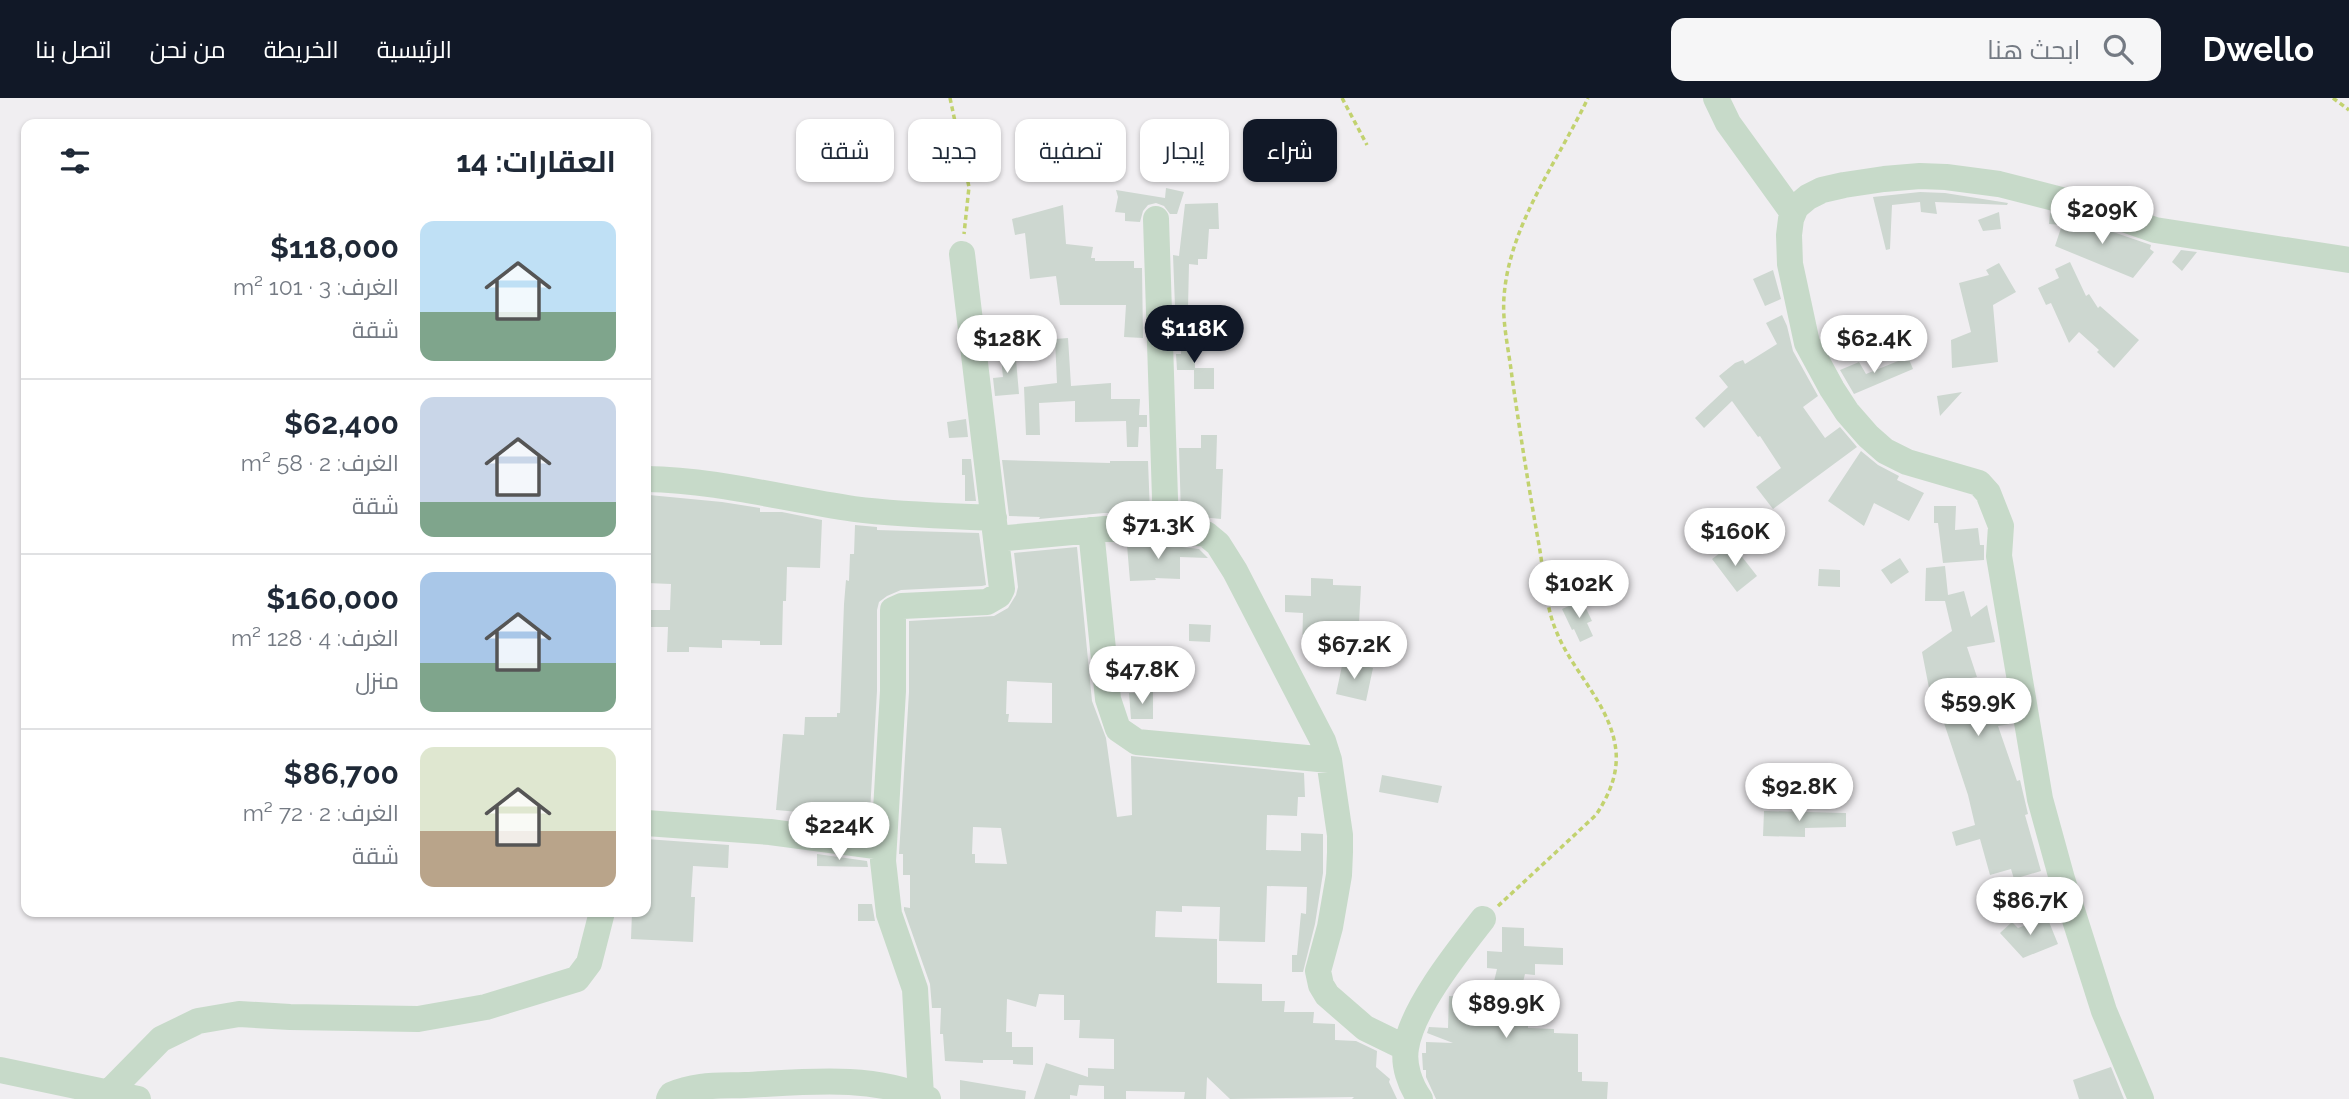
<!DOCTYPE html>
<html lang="ar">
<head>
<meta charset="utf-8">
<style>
	body { margin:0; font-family:Raleway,Cairo,sans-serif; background:#f6f6f7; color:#1f2937; direction:rtl; height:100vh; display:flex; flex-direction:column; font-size:26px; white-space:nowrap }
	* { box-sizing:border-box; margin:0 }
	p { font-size:23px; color:#747a83 }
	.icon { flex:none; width:38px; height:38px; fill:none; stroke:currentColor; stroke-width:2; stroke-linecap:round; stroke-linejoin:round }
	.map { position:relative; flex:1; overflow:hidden; direction:ltr }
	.details { position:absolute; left:21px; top:21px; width:630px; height:798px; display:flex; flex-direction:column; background:#fff; border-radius:14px; box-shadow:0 2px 5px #0004; direction:rtl }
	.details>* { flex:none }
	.banner { position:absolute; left:672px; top:21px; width:665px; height:63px; direction:rtl; display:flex; gap:14px }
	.price { position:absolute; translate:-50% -60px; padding:0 16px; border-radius:24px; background:#fff; color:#222; font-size:23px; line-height:46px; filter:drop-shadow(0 2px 4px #0008) }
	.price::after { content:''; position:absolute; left:50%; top:42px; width:21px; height:16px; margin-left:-10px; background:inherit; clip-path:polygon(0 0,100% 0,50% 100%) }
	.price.current { background:#111827; color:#fff }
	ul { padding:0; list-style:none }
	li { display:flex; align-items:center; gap:21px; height:175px; padding:0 35px }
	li+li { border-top:2px solid #e0e1e3 }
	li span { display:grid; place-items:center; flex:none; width:196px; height:140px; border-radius:14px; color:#555 }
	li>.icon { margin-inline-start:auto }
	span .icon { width:84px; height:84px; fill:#fffc; stroke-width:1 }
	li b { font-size:30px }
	h2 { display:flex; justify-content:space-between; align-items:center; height:84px; padding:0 35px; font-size:30px }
	.chip { padding:0 24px; border-radius:14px; background:#fff; box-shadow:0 2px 5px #0004; font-size:24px; line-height:63px }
	.chip.current { background:#111827; color:#fff }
	header { display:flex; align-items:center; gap:42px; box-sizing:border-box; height:98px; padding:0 35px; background:#111827; color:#fff }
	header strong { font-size:33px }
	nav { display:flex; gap:38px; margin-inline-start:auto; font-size:24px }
	.search { width:490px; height:63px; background:#f6f6f7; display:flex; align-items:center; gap:18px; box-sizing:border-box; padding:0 24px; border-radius:14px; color:#747a83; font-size:26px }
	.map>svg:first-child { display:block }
</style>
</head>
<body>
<header>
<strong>Dwello</strong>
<div class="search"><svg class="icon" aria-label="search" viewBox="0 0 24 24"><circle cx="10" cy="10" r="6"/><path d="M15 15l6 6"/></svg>ابحث هنا</div>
<nav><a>الرئيسية</a><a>الخريطة</a><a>من نحن</a><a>اتصل بنا</a></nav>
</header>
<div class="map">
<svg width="2349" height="1001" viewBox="0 0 2349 1001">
	<rect width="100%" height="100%" fill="#f0eef1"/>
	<path fill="#cdd7d0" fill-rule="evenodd" d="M1166,90L1184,94L1177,116H1170L1164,108L1156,105L1148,107L1143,113L1140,124L1125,123V115L1115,114L1118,99L1116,92L1165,100Z
		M1920,94L1945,95L2008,105L2007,107L1935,104L1937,116L1921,114L1920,104L1892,107L1890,151L1886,152L1873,99Z
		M1218,105L1219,131H1209L1207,161H1198V167L1189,166L1188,210L1175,209L1173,157L1179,158L1185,106Z
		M1063,107L1066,146L1093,149L1091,160H1095V163H1134V170H1142L1143,240L1124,239L1126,207H1060L1056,178L1030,181L1025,135L1015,137L1012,121Z
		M1999,114L2001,131L1983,133L1978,122Z
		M2050,115L2084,124L2151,147L2150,151L2154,154L2133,180L2055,148L2062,127L2049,126Z
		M2181,152L2197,154L2182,173L2172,164Z
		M2070,164L2086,198L2089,196L2098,210L2100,208L2139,242L2114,270L2097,254L2099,252L2079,234L2069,245L2051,205L2046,207L2038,190L2059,180L2055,171Z
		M1999,165L2016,194L1993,207L1998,264L1952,270L1951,242L1971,234L1959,185L1989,177L1986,172Z
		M1773,172L1781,201L1765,208L1753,181Z
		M1782,217L1787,228L1793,253L1818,298L1803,309L1825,340L1840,329L1857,349L1773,411L1756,389L1781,370L1760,338L1758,339L1732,303L1704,330L1695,320L1728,289L1719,278L1735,265L1743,262L1745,266L1777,246L1766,225Z
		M1837,227L1845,242L1830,247L1822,231Z
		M1181,238L1195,239V270H1214V291H1194V272H1177L1176,256H1181Z
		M1068,240L1071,288L1111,285V301H1140L1139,317H1147V329H1139L1138,349H1127L1126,323L1075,324V303L1039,305L1040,337H1026L1024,289L1057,285L1055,241Z
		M1015,250L1019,296L995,298L993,280L1003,279L1000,251Z
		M1908,259L1913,271L1854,296L1840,272L1859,264L1866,276Z
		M1962,294L1940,318L1937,298Z
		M966,321L968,339L949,340L947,324Z
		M1201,337H1217L1216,371H1223L1221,421L1181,417L1179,350H1201Z
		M1861,353L1878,367L1899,378L1897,382L1924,395L1909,423L1874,405L1864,428L1828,403Z
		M962,361H971L976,403H965V377H962Z
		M1002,362L1110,365V363H1148L1150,415H1104L1039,421L1040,419L1009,418Z
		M649,397L722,404L760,410V414H782L822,422L820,470L787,469L786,503H783L782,547H760V543L722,542V550L689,549V554H667L668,529H646V512H670L671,486L647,485L650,442Z
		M1934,408H1956L1955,432L1978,430L1980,447H1984V462L1943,465L1938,425H1934Z
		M855,427L877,429V432L979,435L986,487L982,488L901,492L887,498L879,504L877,512V593L870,714L821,713V716L776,712L783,636L804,637L805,619H837V615H840L844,506L846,482L849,483L850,456H854Z
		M1732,446L1757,478L1737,494L1712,461Z
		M1127,447H1165L1199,451L1208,460L1180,459V481L1155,480L1156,482L1130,483Z
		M1077,449L1092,603L1106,640L1117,719L1132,717L1131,658L1304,675L1305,699H1298L1297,718L1267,717L1266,752L1301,753V735L1323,736V775L1315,826L1303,874H1292V857H1297L1301,815L1306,816L1307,789L1267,788L1265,844L1219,843L1220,809L1182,808V814L1156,813L1155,839L1217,841V885L1262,886V903H1285L1284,914H1314L1313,925L1335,926V942L1356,943L1377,953L1376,969L1390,981L1389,984L1397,1001H1352L1354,999L1230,1001L1207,979L1206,1001H1184L1185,994L1126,993V1001H1104V988L1079,987L1077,998L1070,997V1001H1034L1046,965L1088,979V970L1114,971V941L1079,940L1080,922H1064V897L1039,896L1036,909L1007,901L1006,934H1012V949H1033V967L1013,966V962H983V965L945,963L943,936H940L941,910H932L930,886L904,812V809L910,810V777H903V756H899L909,594V523L994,518L1008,510L1016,497L1018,489L1014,455ZM1007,583L1052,585V625L1008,624L1009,616H1006ZM973,729L1001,730L1007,766L975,765V756H972Z
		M1900,460L1909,474L1891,486L1881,472Z
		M1945,468L1948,497L1964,493L1971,519L1987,507L1995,544L1967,549L1977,579L1971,580L1976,609L2007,605L2010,626L1998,628L2017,683L2020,682L2028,716L2025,717L2041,773L2014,781L2011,771L1990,777L1980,741L1956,748L1952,734L1975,727L1968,697L1943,622L1937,588L1929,590L1922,554L1952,533L1945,503H1925L1926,470Z
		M1819,471L1840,472V489L1818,488Z
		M1311,480L1333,481V487L1361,488L1359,525H1353L1352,549L1318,548V552H1302L1303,515L1285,514V497L1311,498Z
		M1582,502L1592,523L1587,525L1593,538L1580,544L1574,531L1572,532L1562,511Z
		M1189,526L1211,527L1210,544L1189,543Z
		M1343,563L1373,570L1366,603L1336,596Z
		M1153,594V621H1131L1129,595Z
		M1382,677L1442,688L1438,705L1379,694Z
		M1764,713L1846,715V729L1805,730V739L1763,738Z
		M646,741L729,747L728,770L693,768L691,799H695L693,844L631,841L632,814H646Z
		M817,756L867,763L868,769L817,768Z
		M858,806H872L875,823H858Z
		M2047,819L2058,846L2023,860L2000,835L2012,824L2018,830Z
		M1502,829L1524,830V848L1563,850V867L1535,866V877L1525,876L1513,925H1528V930L1554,931V935L1578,936V974H1582V983L1608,984L1607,1001H1436L1426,979V972H1423L1422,955H1426V944L1453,945L1427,935L1429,929L1448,930L1449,898L1490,900L1497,871L1487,870V853L1502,854Z
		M2111,969L2124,1001H2079L2073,982Z
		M960,982L1026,993L1025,1001H960Z"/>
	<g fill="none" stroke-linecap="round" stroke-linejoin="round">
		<path stroke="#c2d26f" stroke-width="3.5" stroke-dasharray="5 3.5" stroke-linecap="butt" d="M950,0L969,89L964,136
			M1342,0L1367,47
			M2333,0L2349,12
			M1498,808L1596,717C1609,697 1618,677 1616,653C1611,607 1574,576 1557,535C1545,508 1544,475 1539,447C1529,391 1520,335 1512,279C1509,253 1502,225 1504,199C1509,127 1558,63 1588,0"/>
		<path stroke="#c7dac9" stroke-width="26" d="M1716,0L1728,25L1793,115
			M1156,121L1166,431
			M646,381C717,382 784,401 854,411C901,417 948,418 994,420
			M1091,432L1108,601L1118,631L1137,644L1329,662
			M996,441L1105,431H1166L1199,435L1206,436L1218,446L1235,473L1323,643L1329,662L1340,737V754L1339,777L1330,829L1318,873L1321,887L1327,897L1365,930L1406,950
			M646,725L770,734L883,749
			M0,972L138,1001
			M108,995L161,941L198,923L239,916L290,919L418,921L486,909L577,881L589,865L602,814
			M921,998L915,891L889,816L883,763L893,593V512L902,508L987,504L999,497L1002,491L962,156
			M669,1001L671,997C696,986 719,988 745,987C806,984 870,976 928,1001
			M1420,1001C1410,987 1403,967 1406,950C1412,910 1458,853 1483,821
			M2141,1001L2104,913L2062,781L2040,701L1999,458L2001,428L1988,395L1979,385L1907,364L1885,353L1868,338L1847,314L1832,291L1807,245L1790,166L1789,137L1791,121L1796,109L1808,99L1822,92L1844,87L1884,81L1920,78L1946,79L1999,86L2089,109L2155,132L2349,162"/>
	</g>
</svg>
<b class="price" style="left:2102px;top:148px">$209K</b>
<b class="price current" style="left:1194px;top:267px">$118K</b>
<b class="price" style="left:1007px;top:277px">$128K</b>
<b class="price" style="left:1874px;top:277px">$62.4K</b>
<b class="price" style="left:1158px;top:463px">$71.3K</b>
<b class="price" style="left:1735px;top:470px">$160K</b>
<b class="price" style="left:1579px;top:522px">$102K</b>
<b class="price" style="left:1354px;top:583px">$67.2K</b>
<b class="price" style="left:1142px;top:608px">$47.8K</b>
<b class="price" style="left:1978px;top:640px">$59.9K</b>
<b class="price" style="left:1799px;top:725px">$92.8K</b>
<b class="price" style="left:839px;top:764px">$224K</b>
<b class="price" style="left:2030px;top:839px">$86.7K</b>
<b class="price" style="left:1506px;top:942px">$89.9K</b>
<div class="banner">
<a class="chip current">شراء</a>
<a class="chip">إيجار</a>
<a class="chip">تصفية</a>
<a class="chip">جديد</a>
<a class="chip">شقة</a>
</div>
<section class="details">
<h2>العقارات: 14<svg class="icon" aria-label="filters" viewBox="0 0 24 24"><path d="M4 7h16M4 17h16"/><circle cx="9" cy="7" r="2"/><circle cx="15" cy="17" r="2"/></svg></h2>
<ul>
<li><span style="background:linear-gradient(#bfe0f5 65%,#7fa58c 0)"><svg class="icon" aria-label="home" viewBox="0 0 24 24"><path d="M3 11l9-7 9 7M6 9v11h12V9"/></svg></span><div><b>$118,000</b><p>الغرف: 3 · 101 m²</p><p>شقة</p></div></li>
<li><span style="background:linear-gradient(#c9d6e8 75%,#7fa58c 0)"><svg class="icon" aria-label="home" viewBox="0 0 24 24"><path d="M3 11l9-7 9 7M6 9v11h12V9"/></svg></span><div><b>$62,400</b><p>الغرف: 2 · 58 m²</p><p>شقة</p></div></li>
<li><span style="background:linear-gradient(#a9c7e8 65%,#7fa58c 0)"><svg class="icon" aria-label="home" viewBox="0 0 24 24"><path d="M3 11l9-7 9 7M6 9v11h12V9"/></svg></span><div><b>$160,000</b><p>الغرف: 4 · 128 m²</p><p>منزل</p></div></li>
<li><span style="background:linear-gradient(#dfe7d0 60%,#b9a48a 0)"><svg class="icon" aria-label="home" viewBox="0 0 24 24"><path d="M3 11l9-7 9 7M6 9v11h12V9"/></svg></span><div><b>$86,700</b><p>الغرف: 2 · 72 m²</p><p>شقة</p></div></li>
</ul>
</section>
</div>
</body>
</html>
